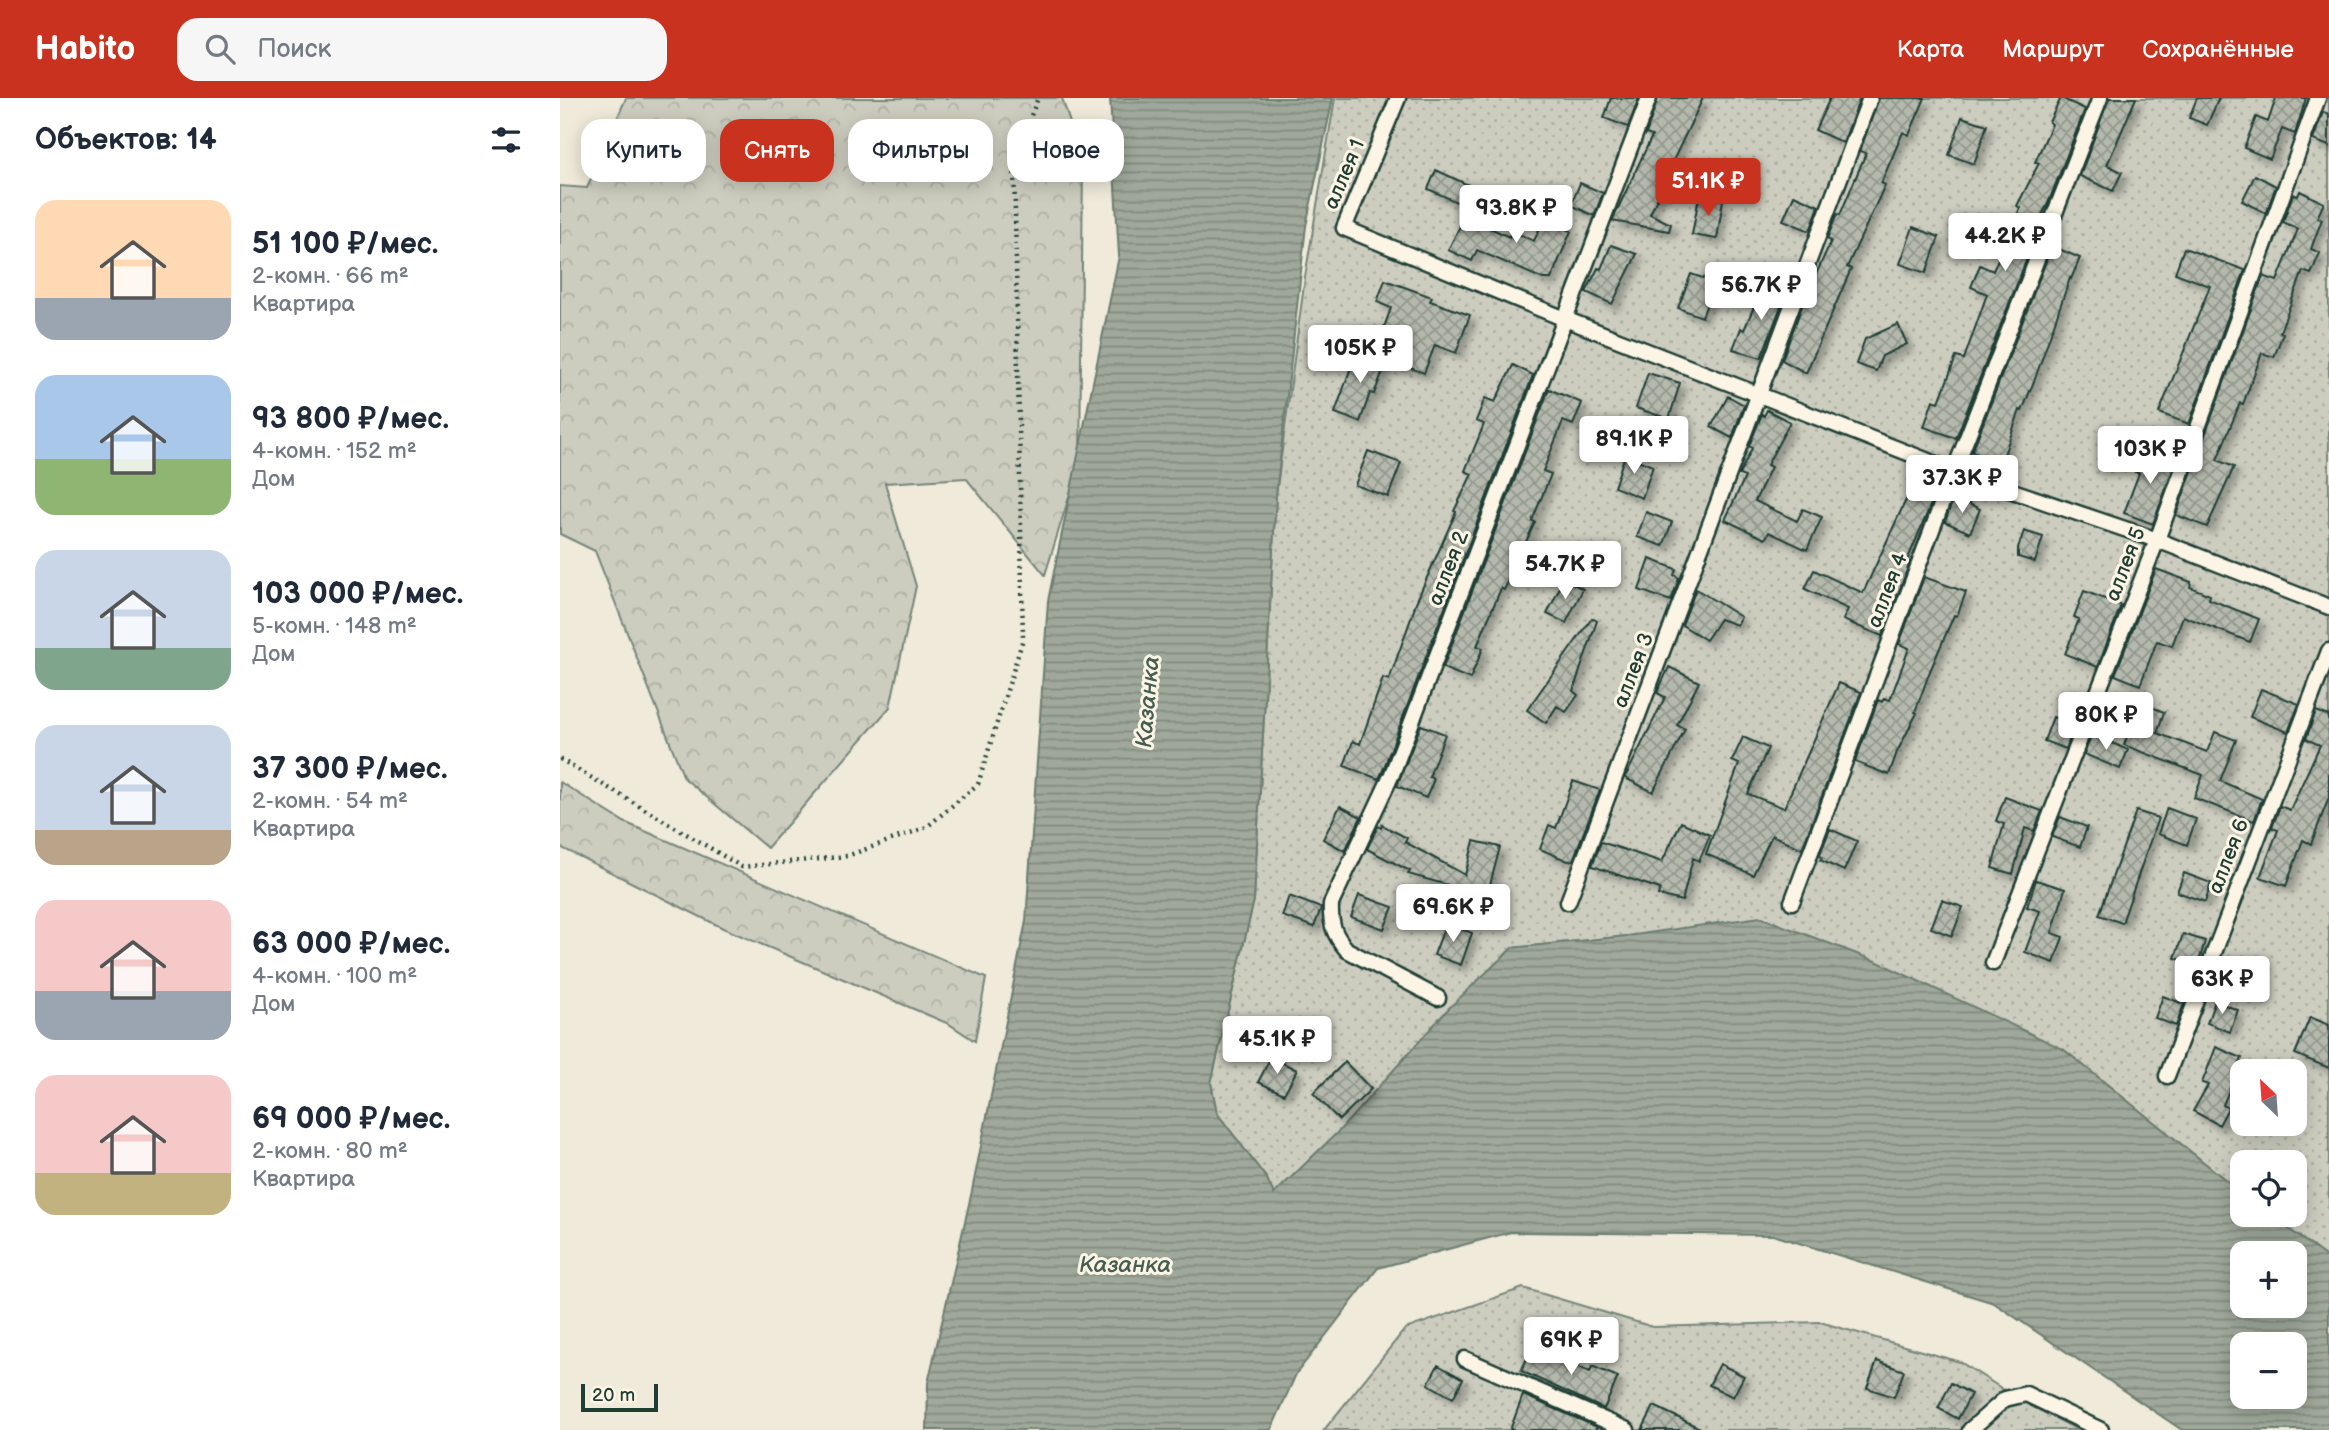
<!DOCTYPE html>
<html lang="ru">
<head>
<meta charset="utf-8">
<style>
	body { margin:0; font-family:"Balsamiq Sans",sans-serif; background:#f6f6f7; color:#1f2937; height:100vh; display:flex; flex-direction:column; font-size:26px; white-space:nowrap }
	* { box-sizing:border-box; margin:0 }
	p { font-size:23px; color:#747a83 }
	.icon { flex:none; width:38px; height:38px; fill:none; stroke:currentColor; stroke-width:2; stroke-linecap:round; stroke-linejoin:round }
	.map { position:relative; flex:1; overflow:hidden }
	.drawer { display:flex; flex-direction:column; background:#fff; width:560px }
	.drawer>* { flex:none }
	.guide { position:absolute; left:21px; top:21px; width:665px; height:63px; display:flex; gap:14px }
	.needle { width:46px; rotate:335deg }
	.fabs { position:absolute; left:1670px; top:961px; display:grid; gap:14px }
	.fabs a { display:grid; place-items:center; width:77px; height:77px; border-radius:14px; background:#fff; box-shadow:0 4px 18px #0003; font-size:35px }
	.scale { position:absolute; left:21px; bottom:18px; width:77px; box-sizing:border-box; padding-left:7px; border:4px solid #1f3d34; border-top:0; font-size:19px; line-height:24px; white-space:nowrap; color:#1f3d34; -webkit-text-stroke:5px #fcf5e5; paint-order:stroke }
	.price { position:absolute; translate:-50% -60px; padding:0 16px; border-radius:7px; background:#fff; color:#222; font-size:23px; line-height:46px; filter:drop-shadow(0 2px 4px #0008) }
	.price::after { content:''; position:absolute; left:50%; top:42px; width:21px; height:16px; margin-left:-10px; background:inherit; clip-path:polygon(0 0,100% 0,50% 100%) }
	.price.active { background:#c8321e; color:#fff }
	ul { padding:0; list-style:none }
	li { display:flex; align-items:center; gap:21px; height:175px; padding:0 35px }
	li span { display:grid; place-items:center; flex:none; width:196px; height:140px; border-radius:21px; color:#555 }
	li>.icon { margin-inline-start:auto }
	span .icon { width:84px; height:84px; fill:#fffc; stroke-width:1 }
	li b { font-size:30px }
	h2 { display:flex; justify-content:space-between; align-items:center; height:84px; padding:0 35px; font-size:30px }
	.tag { padding:0 24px; border-radius:21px; background:#fff; box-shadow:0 4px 18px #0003; font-size:24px; line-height:63px }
	.tag.active { background:#c8321e; color:#fff }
	header { display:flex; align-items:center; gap:42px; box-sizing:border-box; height:98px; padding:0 35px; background:#c8321e; color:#fff }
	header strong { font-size:33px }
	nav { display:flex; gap:38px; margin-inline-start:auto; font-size:24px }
	.search { width:490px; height:63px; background:#f6f6f7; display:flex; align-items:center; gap:18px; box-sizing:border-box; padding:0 24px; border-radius:21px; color:#747a83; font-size:26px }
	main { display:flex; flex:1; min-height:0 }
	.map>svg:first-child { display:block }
</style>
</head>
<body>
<header>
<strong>Habito</strong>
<div class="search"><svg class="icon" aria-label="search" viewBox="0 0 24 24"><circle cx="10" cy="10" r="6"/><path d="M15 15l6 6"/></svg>Поиск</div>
<nav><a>Карта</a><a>Маршрут</a><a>Сохранённые</a></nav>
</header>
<main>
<section class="drawer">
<h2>Объектов: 14<svg class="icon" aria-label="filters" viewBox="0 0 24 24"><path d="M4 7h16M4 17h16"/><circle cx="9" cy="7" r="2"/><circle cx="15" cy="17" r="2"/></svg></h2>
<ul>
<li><span style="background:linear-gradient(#ffd9b3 70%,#9aa5b1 0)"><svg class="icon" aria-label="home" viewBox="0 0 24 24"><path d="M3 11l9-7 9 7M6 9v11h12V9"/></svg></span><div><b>51 100 ₽/мес.</b><p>2-комн. · 66 m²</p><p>Квартира</p></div></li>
<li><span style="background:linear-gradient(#a9c7e8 60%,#8fb573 0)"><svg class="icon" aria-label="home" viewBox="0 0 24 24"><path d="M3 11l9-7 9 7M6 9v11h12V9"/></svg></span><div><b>93 800 ₽/мес.</b><p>4-комн. · 152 m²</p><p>Дом</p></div></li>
<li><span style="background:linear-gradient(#c9d6e8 70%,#7fa58c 0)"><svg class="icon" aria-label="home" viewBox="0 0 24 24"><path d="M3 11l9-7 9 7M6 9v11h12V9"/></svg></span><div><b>103 000 ₽/мес.</b><p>5-комн. · 148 m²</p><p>Дом</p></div></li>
<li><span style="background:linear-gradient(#c9d6e8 75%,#b9a48a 0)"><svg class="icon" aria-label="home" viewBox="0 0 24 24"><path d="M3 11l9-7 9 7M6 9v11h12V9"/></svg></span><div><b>37 300 ₽/мес.</b><p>2-комн. · 54 m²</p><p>Квартира</p></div></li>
<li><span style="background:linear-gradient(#f6c9c9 65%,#9aa5b1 0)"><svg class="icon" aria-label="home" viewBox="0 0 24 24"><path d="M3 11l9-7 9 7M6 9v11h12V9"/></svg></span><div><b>63 000 ₽/мес.</b><p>4-комн. · 100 m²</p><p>Дом</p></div></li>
<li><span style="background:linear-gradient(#f6c9c9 70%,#c2b280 0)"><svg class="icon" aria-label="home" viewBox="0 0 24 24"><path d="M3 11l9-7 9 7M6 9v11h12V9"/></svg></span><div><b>69 000 ₽/мес.</b><p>2-комн. · 80 m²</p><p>Квартира</p></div></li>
</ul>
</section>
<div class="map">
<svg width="1769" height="1332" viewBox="0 0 1769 1332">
	<defs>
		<pattern id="forest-crowns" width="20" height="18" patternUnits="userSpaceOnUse" patternTransform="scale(1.75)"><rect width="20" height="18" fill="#cccdbf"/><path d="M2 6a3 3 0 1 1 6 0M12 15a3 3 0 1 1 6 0" fill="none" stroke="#afb1a5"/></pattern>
		<pattern id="garden-dots" width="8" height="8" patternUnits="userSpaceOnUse" patternTransform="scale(1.75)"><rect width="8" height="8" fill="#cccdbf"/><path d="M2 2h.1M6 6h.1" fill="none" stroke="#afb1a5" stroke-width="1.8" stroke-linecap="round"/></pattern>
		<pattern id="water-rules" width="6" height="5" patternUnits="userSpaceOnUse" patternTransform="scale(1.75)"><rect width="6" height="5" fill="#9fa89a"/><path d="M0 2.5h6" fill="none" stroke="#818a7e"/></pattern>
		<pattern id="building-cross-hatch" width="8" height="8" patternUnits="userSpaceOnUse" patternTransform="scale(1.75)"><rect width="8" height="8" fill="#b5b9ad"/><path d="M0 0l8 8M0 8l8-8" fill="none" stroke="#93988e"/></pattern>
		<filter id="shadow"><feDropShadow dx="6" dy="6" stdDeviation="3.5" flood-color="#0004"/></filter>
	</defs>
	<rect width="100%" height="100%" fill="#efeada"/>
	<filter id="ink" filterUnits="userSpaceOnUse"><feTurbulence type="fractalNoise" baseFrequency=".0143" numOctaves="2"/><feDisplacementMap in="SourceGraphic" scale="14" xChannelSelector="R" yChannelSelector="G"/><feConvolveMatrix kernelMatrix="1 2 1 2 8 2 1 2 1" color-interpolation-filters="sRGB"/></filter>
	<g filter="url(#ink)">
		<path fill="url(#forest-crowns)" stroke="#76857a" stroke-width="2" d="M66,0H502L523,66L520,363L485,477L406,380L325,385L356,488L330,609L207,750L124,680L35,453L0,436V88L27,90Z
			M0,684L64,724L426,880L415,943L389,926L163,830L0,749Z"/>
		<path fill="url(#garden-dots)" stroke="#76857a" stroke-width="2" fill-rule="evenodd" d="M775,0H1769V1161L1710,1117L1734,1116V1064H1682V1095L1503,951L1067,838L952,850L780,1032L714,1097L707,1081L657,1015L651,985L694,802L716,397L745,179ZM1682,973H1734V1026H1682Z
			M963,1190L1093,1229L1260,1224L1400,1264L1460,1302L1518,1332H764L845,1231Z"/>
		<path fill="url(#water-rules)" stroke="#6c7d71" stroke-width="2" fill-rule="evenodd" d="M550,0H773L746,128L716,397L694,802L651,985L657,1015L707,1081L714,1096L780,1032L889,910L952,850L1067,838L1200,819L1318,864L1503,951L1682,1095V1116L1710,1117L1769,1161V1332H1622L1434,1205L1213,1137L951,1134L818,1170L736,1276L711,1332H367L368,1285L412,1093L466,823L488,503L559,158ZM1682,1155H1734V1208H1682ZM1682,1246H1734V1298H1682Z"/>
		<path fill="url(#building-cross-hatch)" stroke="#1f3d34" stroke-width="2" filter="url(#shadow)" d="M1051,0H1079L1068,29L1044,20Z
			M1098,0H1143L1099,92H1101L1090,116L1111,126L1109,133L1052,123L1092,38L1086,36Z
			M1270,0H1300L1283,45L1255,32Z
			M1319,0H1365L1349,37L1343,34L1321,85L1325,87L1287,169L1291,171L1246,275L1222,262L1244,203L1271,143L1267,141L1277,116L1280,117L1306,55L1300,53Z
			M1501,0L1525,11L1489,103L1471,139L1475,140L1396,340L1364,329L1373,302L1379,304L1396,259L1404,261L1427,196L1411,189L1420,167L1433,173L1460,110L1457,108L1479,65L1475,64L1492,26L1489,24Z
			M1549,0H1576L1547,67L1562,74L1553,93L1520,78Z
			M1637,0H1659L1647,27L1629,20Z
			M1716,0H1746L1735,36L1722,31L1710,61L1684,50L1696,19L1708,24Z
			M1763,14L1769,16V48L1753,42Z
			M1402,19L1427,27L1414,66L1389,57Z
			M876,72L919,92L910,110L868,91Z
			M1695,77L1716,88L1706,115L1682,103Z
			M1020,85L1043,95L1034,118L1011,107Z
			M1740,93L1764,105L1757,120L1762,121L1751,151L1760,155L1751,176L1743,173L1720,234L1723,235L1714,259L1702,255L1683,306L1680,305L1657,362L1674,369L1647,429L1616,417L1703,178L1717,183L1738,131L1723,124L1733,96L1738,98Z
			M1234,97L1259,108L1250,133L1223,122Z
			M1139,98L1163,102L1157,141L1132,137Z
			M988,112L1007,120L1004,130L1011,133L991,181H983L917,152L912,163L888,152L905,118L949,139L952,133L974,143Z
			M1353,129L1379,139L1366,175L1340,166Z
			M1051,147L1077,156L1052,206L1026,194L1038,170L1041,171Z
			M1492,148L1520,160L1511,181L1510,180L1476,278L1462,313L1460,312L1441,365L1412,354Z
			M1624,150L1685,172L1629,326L1599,315L1650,188L1615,175Z
			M1131,176L1155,184L1142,219L1118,210Z
			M825,182L872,199L870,203L910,217L896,255L875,247L864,275L814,257L831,210L817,204Z
			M1204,185L1226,195L1201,260L1173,251L1181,230L1184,232Z
			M1338,226L1347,246L1322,258L1316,273L1296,266L1305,241Z
			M797,252L827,262L814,296L810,295L800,324L775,315Z
			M953,267L973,277L823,672L819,681L784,668L793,643L800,646L823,580L829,582L855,509H854L896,414L894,413L912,376L905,373L924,326L916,323L925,300L935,304Z
			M1088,275L1120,285L1109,321L1076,310Z
			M989,291L1022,305L1013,327L1003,323L983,373L991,376L972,423L975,424L944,492L941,490L917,548L923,550L910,581L883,570Z
			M1168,298L1184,307L1172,340L1151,329Z
			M1207,312L1230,324L1207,367L1211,369L1195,403L1237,423L1243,411L1262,419L1247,452L1209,434L1205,441L1165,422L1185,379L1179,377L1192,350L1189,348L1202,316L1204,318Z
			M1583,351L1616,363L1593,426L1564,415L1579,375L1575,374Z
			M808,353L841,365L828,399L795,387Z
			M1065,357L1093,368L1082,400L1054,389Z
			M1356,380L1377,389V392L1347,463L1350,464L1322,538L1283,522L1288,511L1245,491L1254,472L1303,495Z
			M1394,399L1420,411L1410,435L1385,424Z
			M1086,414L1112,424L1103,448L1077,439Z
			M1464,433L1483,439L1475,464L1458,459V450Z
			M1090,461L1116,471L1114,477L1119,480L1111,503L1079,492Z
			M1596,471L1631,484L1630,489L1650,497L1649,501L1699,521L1690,544L1623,518L1612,548L1597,543L1580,587L1555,577Z
			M1364,479L1406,494L1397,518L1394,517L1370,573L1355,614L1357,615L1337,654L1329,677L1295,664L1318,602L1322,604L1324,600L1330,602L1349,550L1339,546Z
			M1004,481L1023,491L1006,525L987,516Z
			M1136,491L1181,519L1177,527L1160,521L1146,542L1122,527Z
			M1524,493L1561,507L1538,569L1505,556L1519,521L1514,519Z
			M1032,520L1037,523L1013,593L1018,597L1006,614L997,608L986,625L967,612Z
			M1109,569L1139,584L1117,627L1125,631L1093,694L1065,680L1105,599L1097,595Z
			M1279,585L1301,594L1242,751L1212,737L1193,777L1146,756L1179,666L1172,663L1183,639L1208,650L1188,696L1224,710Z
			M1701,591L1739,606L1728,634L1690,619Z
			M1580,604L1604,614L1597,635L1647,654L1655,634L1676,642L1660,683L1702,701L1694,723L1634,700L1643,677L1564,647Z
			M1756,613L1769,618V699L1751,746L1743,742L1726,788L1700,779L1718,732L1712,730L1720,708L1730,712L1760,647L1746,641Z
			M1493,619L1515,627L1506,651L1484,643Z
			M861,627L885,636L869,679L874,681L866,700L837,688Z
			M1532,636L1568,652L1560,671L1524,656Z
			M1013,683L1040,692L1013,762L1008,763L980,751L989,727L996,730Z
			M1445,699L1482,713L1474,733L1465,730L1453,776L1432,770L1444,726L1436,723Z
			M780,708L801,719L785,753L763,741Z
			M1607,710L1636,721L1627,747L1598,736Z
			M1576,713L1598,720L1562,825L1539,817Z
			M1500,719L1527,729L1520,749L1492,739Z
			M1121,724L1150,737L1139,763L1133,760L1122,803L1098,797L1100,791L1032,768L1041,744L1102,764Z
			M822,727L847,740L845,744L905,777L914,743L940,749L927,798L848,776L850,773L807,751L818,728L821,730Z
			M1270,731L1297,743L1284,773L1260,762L1262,759L1259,758Z
			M1624,775L1651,785L1645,804L1617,794Z
			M1476,782L1505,791L1492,835L1503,839L1494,865L1465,854L1480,813L1467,809Z
			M799,797L833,809L824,831L791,819Z
			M729,798L761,810L754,829L722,818Z
			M1382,802L1403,809L1392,838L1371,830Z
			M886,825L912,835L901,867L874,857Z
			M1623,836L1645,843L1638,867L1615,860Z
			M1603,898L1624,906L1616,928L1595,920Z
			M1655,903L1678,912L1670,934L1647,925Z
			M1750,919L1769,927V970L1735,956Z
			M1656,949L1682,960L1663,1007L1668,1010L1659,1027L1633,1013L1648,987L1642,985Z
			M711,959L737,972L724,996L698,984Z
			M785,964L811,991L779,1022L753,995Z
			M973,1248L1030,1274L1032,1268L1058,1279L1044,1311L961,1273Z
			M1317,1263L1344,1273L1334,1299L1307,1290Z
			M1160,1266L1184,1278L1173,1299L1149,1287Z
			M878,1267L903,1281L893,1300L868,1286Z
			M1391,1285L1411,1296L1398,1321L1378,1310Z
			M963,1297L1037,1329L1035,1332H950Z
			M1094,1308L1144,1332H1082Z"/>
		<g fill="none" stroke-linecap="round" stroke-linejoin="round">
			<g stroke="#1f3d34" stroke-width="19">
				<path id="lane" d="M838,0L784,130L1005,221L1394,373L1597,442L1769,509
					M1008,804L1310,0
					M1232,804L1394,373L1540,0
					M1433,865L1597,442L1758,0
					M878,900L787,852C774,837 770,826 771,806L832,676L1089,0
					M1607,978L1769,553
					M905,1261L1067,1332
					M1410,1332L1445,1301L1466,1296L1541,1332"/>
			</g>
			<path stroke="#1f3d34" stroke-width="4.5" stroke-dasharray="2 5" stroke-linecap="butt" d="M0,661L182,769L287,758L367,729L418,686L463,541L454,60L478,0"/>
			<use href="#lane" stroke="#fcf5e5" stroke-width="14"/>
		</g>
	</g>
	<g text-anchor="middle" stroke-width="6" stroke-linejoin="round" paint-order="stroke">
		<g font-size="21" fill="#1f3d34" stroke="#fcf5e5">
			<text transform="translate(784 76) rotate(-67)" y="7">аллея 1</text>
			<text transform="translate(1565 466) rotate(-69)" y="7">аллея 5</text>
			<text transform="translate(888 470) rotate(-69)" y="7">аллея 2</text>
			<text transform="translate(1327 492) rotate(-69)" y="7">аллея 4</text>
			<text transform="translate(1073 572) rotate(-69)" y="7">аллея 3</text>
			<text transform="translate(1668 758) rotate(-69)" y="7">аллея 6</text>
		</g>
		<g font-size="23" font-style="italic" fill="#455d53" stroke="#fcf5e5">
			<text transform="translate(587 604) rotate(-85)" y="8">Казанка</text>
			<text x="565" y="1174">Казанка</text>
		</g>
	</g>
</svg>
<div class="fabs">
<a><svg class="needle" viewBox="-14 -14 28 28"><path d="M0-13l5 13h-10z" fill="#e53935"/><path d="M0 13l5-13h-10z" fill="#747a83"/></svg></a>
<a><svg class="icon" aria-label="locate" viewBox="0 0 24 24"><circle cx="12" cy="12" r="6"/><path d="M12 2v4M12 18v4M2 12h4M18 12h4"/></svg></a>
<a>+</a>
<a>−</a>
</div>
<div class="scale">20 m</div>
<b class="price active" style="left:1148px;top:120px">51.1K ₽</b>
<b class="price" style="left:956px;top:147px">93.8K ₽</b>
<b class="price" style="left:1445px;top:175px">44.2K ₽</b>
<b class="price" style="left:1201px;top:224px">56.7K ₽</b>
<b class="price" style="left:800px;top:287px">105K ₽</b>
<b class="price" style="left:1074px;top:378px">89.1K ₽</b>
<b class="price" style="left:1590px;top:388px">103K ₽</b>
<b class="price" style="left:1402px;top:417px">37.3K ₽</b>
<b class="price" style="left:1005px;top:503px">54.7K ₽</b>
<b class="price" style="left:1546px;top:654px">80K ₽</b>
<b class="price" style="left:893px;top:846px">69.6K ₽</b>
<b class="price" style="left:1662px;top:918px">63K ₽</b>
<b class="price" style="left:717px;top:978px">45.1K ₽</b>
<b class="price" style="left:1011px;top:1279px">69K ₽</b>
<div class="guide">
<a class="tag">Купить</a>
<a class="tag active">Снять</a>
<a class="tag">Фильтры</a>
<a class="tag">Новое</a>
</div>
</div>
</main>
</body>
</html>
